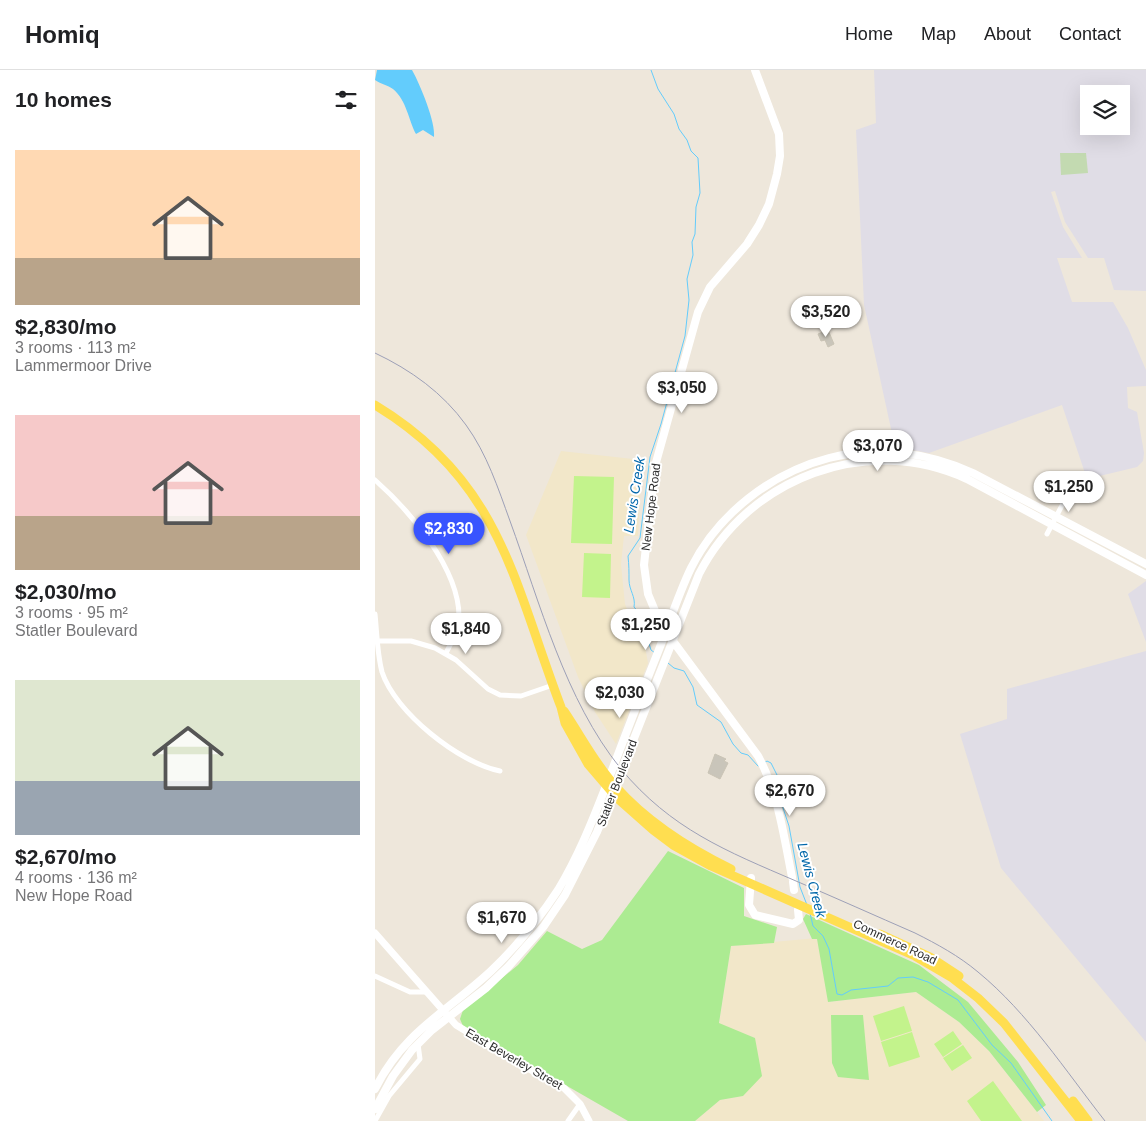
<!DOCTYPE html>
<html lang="en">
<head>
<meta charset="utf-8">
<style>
	body { margin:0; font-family:Arial,sans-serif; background:#f2f2f2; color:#202124; height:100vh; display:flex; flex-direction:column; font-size:19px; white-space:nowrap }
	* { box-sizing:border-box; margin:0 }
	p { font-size:16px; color:#757577 }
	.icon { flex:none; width:28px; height:28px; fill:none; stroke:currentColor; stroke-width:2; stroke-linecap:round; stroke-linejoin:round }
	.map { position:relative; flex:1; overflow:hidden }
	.side { display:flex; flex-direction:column; background:#fff; width:375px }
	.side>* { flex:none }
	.buttons { position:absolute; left:705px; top:15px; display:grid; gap:10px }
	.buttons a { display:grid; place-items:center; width:50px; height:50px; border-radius:0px; background:#fff; box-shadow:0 5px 20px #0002; font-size:25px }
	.price { position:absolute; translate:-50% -42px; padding:0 11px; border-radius:18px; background:#fff; color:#222; font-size:16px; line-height:32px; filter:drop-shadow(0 1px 2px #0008) }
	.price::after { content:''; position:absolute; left:50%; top:30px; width:15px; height:11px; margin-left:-8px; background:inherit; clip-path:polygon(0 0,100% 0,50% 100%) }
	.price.active { background:#3854ff; color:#fff }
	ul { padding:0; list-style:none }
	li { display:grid; align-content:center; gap:10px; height:265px; padding:0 15px }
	li span { display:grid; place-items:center; height:155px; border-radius:0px; color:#555 }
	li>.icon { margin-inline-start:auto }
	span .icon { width:90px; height:90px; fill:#fffc; stroke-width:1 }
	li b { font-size:21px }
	h2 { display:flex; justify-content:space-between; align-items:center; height:60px; padding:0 15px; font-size:21px }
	header { display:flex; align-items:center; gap:30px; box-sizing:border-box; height:70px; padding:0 25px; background:#fff; border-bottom:1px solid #e0e0e0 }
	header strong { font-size:24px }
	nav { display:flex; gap:28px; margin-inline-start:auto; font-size:18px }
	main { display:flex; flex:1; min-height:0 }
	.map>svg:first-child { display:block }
</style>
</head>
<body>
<header>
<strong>Homiq</strong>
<nav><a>Home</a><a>Map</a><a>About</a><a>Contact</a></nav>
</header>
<main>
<section class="side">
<h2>10 homes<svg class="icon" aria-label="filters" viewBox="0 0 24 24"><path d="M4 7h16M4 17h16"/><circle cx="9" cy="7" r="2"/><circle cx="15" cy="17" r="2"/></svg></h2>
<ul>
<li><span style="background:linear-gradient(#ffd9b3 70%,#b9a48a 0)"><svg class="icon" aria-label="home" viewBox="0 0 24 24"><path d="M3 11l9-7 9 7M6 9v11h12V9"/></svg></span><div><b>$2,830/mo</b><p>3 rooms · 113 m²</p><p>Lammermoor Drive</p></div></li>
<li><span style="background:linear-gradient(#f6c9c9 65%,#b9a48a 0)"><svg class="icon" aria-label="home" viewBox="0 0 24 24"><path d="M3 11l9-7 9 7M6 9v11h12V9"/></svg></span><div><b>$2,030/mo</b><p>3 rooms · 95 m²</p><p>Statler Boulevard</p></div></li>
<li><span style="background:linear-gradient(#dfe7d0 65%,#9aa5b1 0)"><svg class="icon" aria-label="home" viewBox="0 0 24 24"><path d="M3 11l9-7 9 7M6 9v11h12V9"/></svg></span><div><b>$2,670/mo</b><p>4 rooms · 136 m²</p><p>New Hope Road</p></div></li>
</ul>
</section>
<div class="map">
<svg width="771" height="1051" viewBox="0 0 771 1051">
	<rect width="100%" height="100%" fill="#eee7db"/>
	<path fill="#e0dde6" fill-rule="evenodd" d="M499,0H771V221L739,220L729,188H713L690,152L680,121L676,122L688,157L707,188H682L697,232H738L753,258L771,300V316L752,317L753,338L762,342L769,383L768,391L762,397L712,409L687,335L554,383L520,377L489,235L481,60L501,53ZM714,24H746V56H714Z
		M771,511V572L753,524Z
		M771,581V972L626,798L585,664L632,649V619Z"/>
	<path fill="#f2e7c9" d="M186,381L267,390L263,466H249L246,494L250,534L257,553L269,571L273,593L241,674L220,642L203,607L151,465Z
		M442,868L454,932L541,922L584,952L614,981L669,1051H320L345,1030L368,1026L380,968L344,954L356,876Z"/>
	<path fill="#aceb92" d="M293,781L369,818V846L402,857L399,873L356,876L344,953L380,968L387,1006L368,1026L345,1030L320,1051H253L88,956L85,949L88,940L143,895L172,861L207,879L227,870Z
		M431,844L544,895L593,932L643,992L671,1035L662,1042L614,981L584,952L541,922L453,932L442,869H437L428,849Z
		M456,945H488L494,1010L463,1007L457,993Z"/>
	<path fill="#c3dab1" d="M685,83H711L713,103L686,105Z"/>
	<path fill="#c3f38c" d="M199,406L239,407L237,474L196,473Z
		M209,483L236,484L235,528L207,527Z
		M529,936L537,961L506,971L498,946Z
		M578,961L587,974L568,987L559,974Z
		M537,962L545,987L514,997L506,972Z
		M588,975L597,988L577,1001L568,988Z
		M618,1011L647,1051H606L592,1031Z"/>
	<path fill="#63ccfc" d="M2,0H37C45,14 61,53 59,67L48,60L41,64C33,49 32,31 18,19C13,15 5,14 0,10Z"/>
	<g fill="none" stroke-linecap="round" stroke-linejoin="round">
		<path stroke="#63ccfc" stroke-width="1" d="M276,0L283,19L299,44L304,59L312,70L316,81L323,88L325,123L321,137L320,164L317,172L318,185L312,209L314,230L310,266L286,354L275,387L265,468L253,486C254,495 254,502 254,510C254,520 261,527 259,537L265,544L276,580L280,583
			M293,593L299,598L309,601L318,617L322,635L346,652L358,674L366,683L373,685L383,696
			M389,693L392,691L396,693L404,709L408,738L414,756L425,817L432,835
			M435,843L438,856L448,866L454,879L462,924L467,925L476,920L513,916L523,908L538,907L553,912L583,930L617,975L636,993L677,1051"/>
	</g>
	<path fill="#c9c5ba" stroke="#cac4b5" d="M453,260L459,274L453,277L450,270L446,271L443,264Z
		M340,684L351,689L349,691L353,693L345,709L333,703Z"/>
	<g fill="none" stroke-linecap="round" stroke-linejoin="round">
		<path stroke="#fff" stroke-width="5" d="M0,410C34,440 85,499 84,548C83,560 77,572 71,583
			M672,464L693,424L703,418L713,416
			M0,544C2,563 2,583 7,602C20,642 84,693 125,701
			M1,571H36L60,578L81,590L113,619L125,625L146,626L178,615
			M0,906L35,922H52
			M0,1051L14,1026L45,989L43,974
			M193,1051L205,1034"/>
		<path stroke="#fff" stroke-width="7" d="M0,863L81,955L143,993L189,1018L205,1034L214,1051"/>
		<path stroke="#fff" stroke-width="8" d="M380,0L404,64L405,86L402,104L394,134L384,155L372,174L335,217L323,242L280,396L269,495L273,524L286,555L383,686C403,722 409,767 417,807
			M376,808L374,835L380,845L418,854L424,850L423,840
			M418,812L419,820
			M0,1019C29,961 72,942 116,901C141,877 164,849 183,820C203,787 217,752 231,716C248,671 265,627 283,582C294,554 303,525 316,498C343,444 396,403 454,388C502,376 553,382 598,403L771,494
			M0,1039L18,1006L37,980L57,960L111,918L133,897L169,856L190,825L222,762L324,504C374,407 492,363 592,409L771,505"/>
		<path stroke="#ffde50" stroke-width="9" d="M0,335C126,411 138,511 186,637L190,653L213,694L243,729L278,760L298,775L336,796L540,886L576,907L603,928L629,953L706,1051
			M189,641C206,666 220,694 241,717C273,753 313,778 356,799
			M505,864L555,887L584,906
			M698,1031L713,1051"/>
		<path stroke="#9da0b7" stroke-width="1" d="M0,283C36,300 68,323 91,355C112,384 123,418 135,451C165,533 190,630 246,699C296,759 351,781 421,811C461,828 501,846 540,863C562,874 584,886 603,902C653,943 690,1000 730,1051"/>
	</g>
	<g text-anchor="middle" stroke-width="4" stroke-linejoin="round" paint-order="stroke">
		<g font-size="12" fill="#2b2b2b" stroke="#fff">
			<text transform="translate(276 437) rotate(-83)" y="4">New Hope Road</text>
			<text transform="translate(242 713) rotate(-69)" y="4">Statler Boulevard</text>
			<text transform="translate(520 872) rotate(25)" y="4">Commerce Road</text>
			<text transform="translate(139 989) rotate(30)" y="4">East Beverley Street</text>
		</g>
		<g font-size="14" font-style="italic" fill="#0067aa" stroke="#fff">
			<text transform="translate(259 425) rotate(-81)" y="5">Lewis Creek</text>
			<text transform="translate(437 810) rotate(75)" y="5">Lewis Creek</text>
		</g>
	</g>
</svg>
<div class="buttons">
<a><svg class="icon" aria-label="layers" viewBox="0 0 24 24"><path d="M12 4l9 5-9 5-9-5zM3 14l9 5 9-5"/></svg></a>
</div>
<b class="price" style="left:451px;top:268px">$3,520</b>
<b class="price" style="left:307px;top:344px">$3,050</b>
<b class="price" style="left:503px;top:402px">$3,070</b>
<b class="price" style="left:694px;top:443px">$1,250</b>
<b class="price active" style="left:74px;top:485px">$2,830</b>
<b class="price" style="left:271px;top:581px">$1,250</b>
<b class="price" style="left:91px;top:585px">$1,840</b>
<b class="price" style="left:245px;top:649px">$2,030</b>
<b class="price" style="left:415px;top:747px">$2,670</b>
<b class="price" style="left:127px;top:874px">$1,670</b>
</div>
</main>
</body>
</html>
